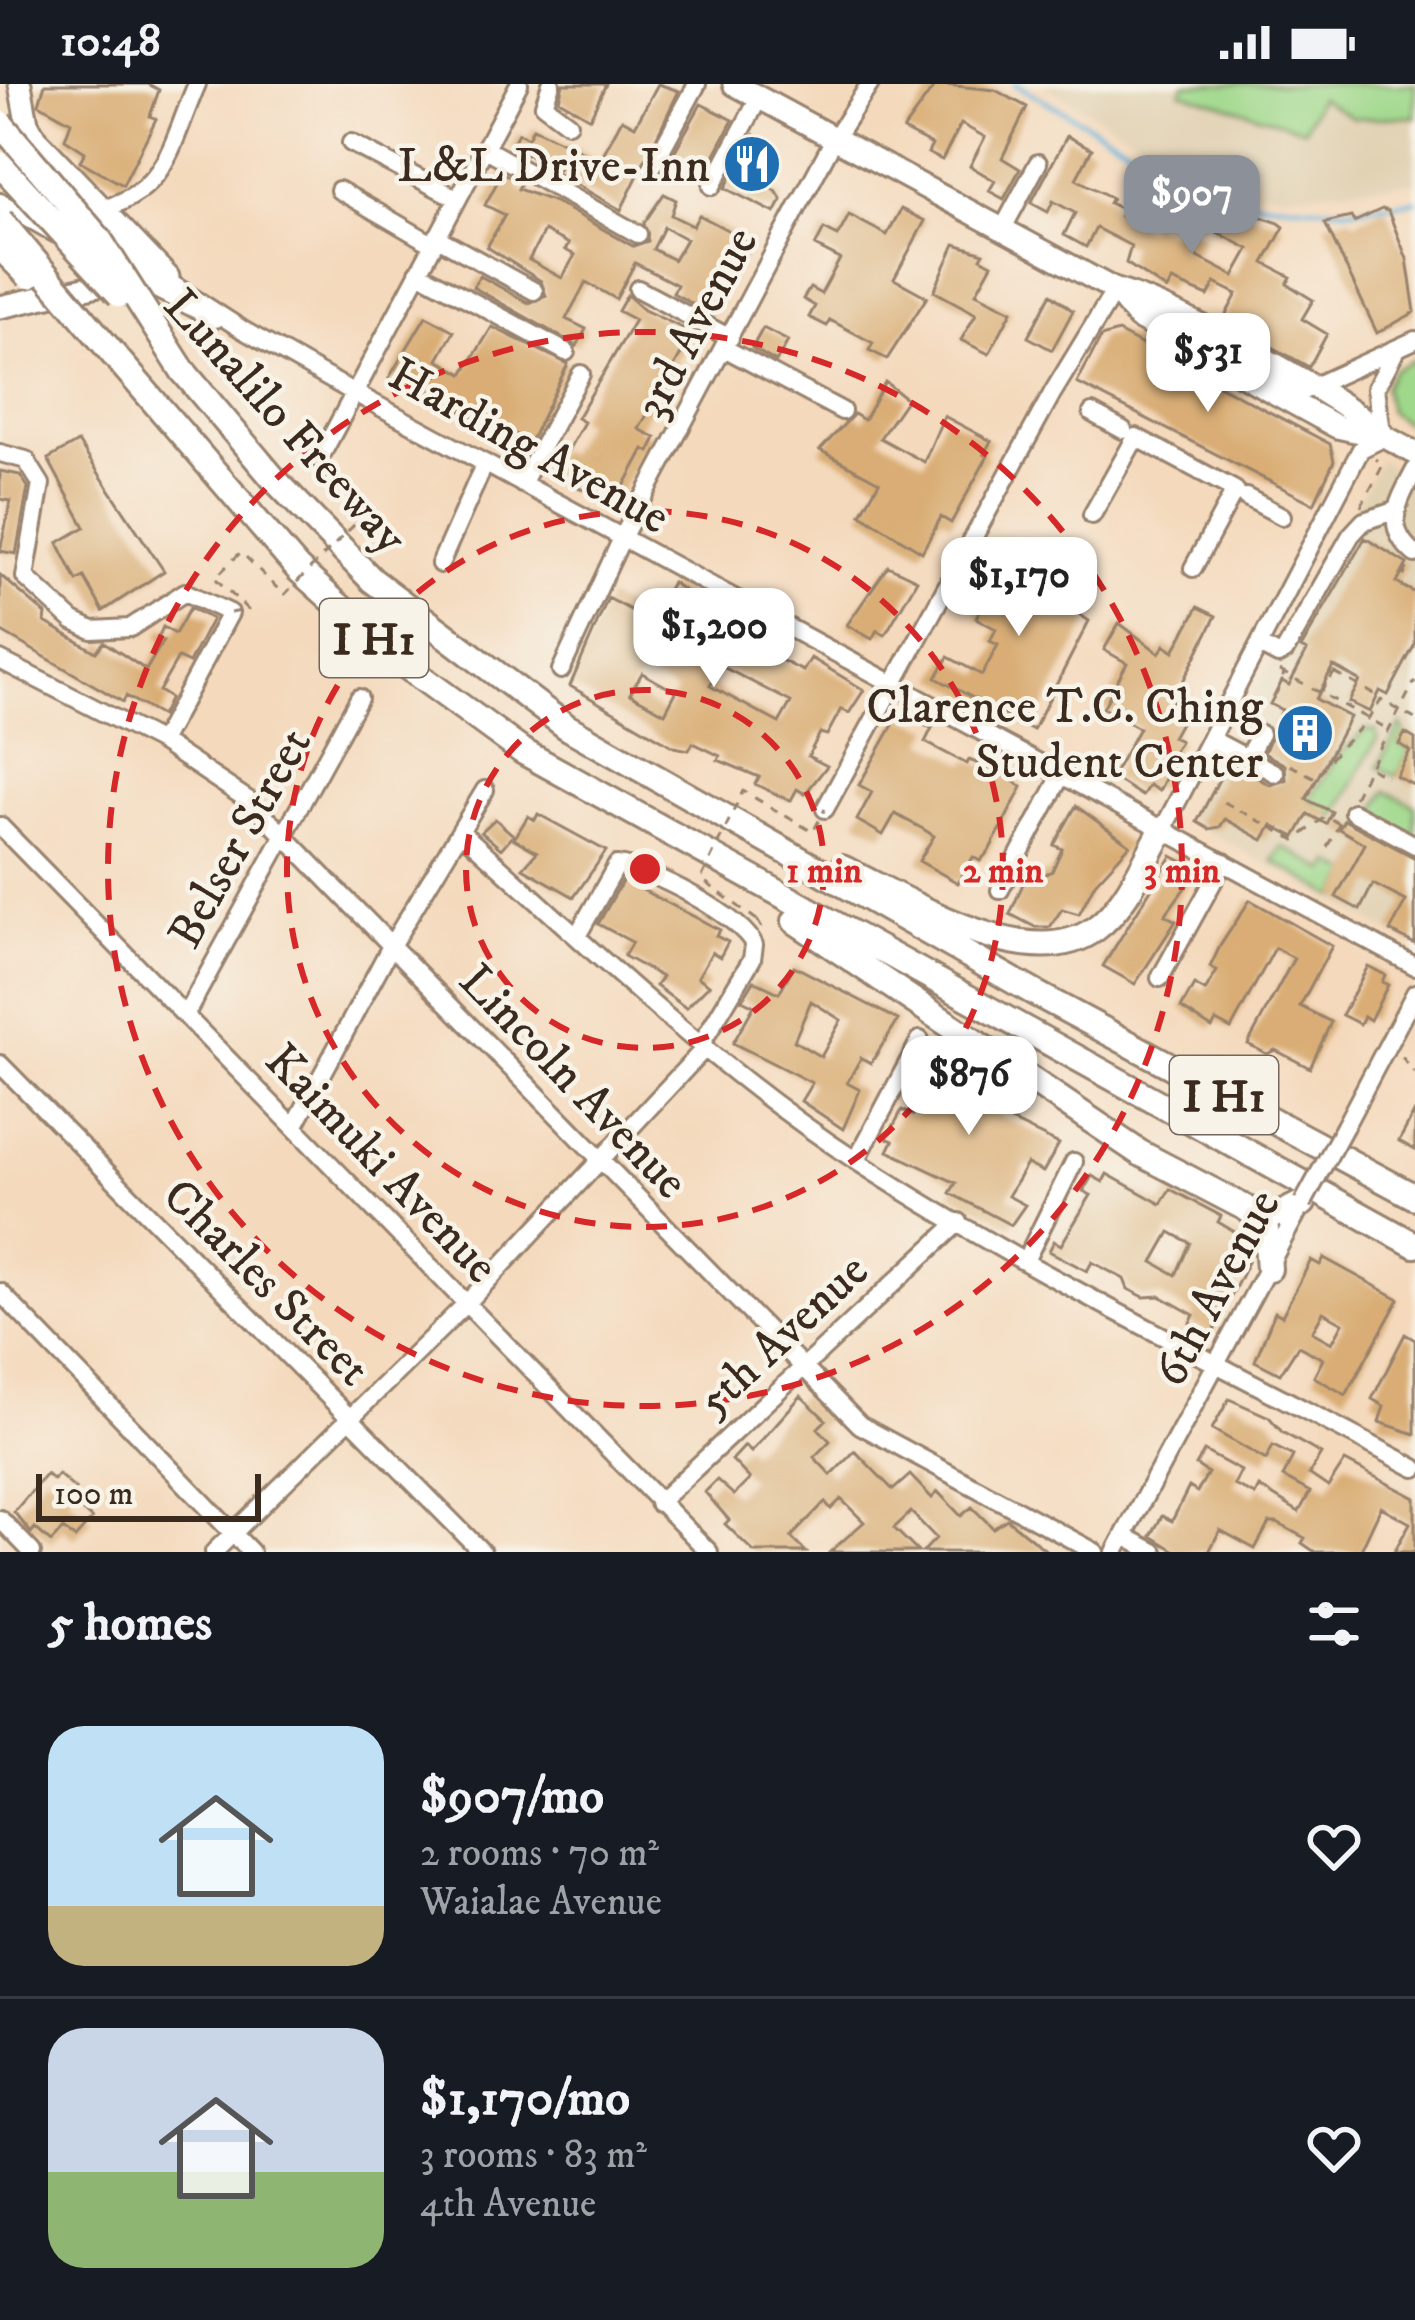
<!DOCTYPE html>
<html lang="en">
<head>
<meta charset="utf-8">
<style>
	body { margin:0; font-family:"IM FELL DW Pica",serif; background:#20242c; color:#f1f3f6; height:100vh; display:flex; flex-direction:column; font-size:45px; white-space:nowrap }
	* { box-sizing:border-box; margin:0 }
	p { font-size:39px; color:#9ea1a6 }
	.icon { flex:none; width:66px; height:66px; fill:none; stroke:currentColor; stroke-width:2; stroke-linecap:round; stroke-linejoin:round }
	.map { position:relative; height:1468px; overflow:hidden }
	.drawer { display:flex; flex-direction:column; background:#171b24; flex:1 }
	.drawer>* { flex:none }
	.scale { position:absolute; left:36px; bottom:30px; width:225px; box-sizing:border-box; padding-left:12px; border:6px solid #3b2a1e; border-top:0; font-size:33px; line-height:42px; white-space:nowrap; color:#3b2a1e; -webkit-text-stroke:9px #f7f3e8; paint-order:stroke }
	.price { position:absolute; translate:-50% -102px; padding:0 27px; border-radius:24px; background:#fff; color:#222; font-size:39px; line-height:78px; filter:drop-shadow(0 3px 6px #0008) }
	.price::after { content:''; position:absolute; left:50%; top:72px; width:36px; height:27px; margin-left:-18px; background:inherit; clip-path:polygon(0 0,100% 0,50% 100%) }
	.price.current { background:#8c9099; color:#fff }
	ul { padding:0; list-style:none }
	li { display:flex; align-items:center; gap:36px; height:300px; padding:0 48px }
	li+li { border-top:3px solid #363941 }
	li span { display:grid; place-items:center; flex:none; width:336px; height:240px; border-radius:36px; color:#555 }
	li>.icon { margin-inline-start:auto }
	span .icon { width:144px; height:144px; fill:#fffc; stroke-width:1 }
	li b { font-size:51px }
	h2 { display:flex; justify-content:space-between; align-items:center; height:144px; padding:0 48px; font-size:51px }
	.status { display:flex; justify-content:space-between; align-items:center; height:84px; padding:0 60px; background:#171b24; direction:ltr }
	.status svg { height:33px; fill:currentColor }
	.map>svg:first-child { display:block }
</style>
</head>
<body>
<div class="status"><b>10:48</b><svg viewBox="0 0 49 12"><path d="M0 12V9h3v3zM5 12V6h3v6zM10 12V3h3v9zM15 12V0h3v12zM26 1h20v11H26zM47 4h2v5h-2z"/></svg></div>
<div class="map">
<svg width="1415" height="1468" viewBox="0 0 1415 1468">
	<rect width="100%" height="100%" fill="#f7f3e8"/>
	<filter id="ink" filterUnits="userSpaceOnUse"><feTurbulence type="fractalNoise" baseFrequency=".00833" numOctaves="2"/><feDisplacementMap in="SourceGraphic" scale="24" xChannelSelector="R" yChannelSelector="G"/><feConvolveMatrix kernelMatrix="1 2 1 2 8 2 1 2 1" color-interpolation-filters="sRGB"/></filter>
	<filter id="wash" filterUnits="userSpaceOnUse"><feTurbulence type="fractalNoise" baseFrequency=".004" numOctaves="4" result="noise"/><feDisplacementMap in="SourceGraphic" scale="48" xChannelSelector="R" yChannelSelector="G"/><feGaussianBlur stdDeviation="2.7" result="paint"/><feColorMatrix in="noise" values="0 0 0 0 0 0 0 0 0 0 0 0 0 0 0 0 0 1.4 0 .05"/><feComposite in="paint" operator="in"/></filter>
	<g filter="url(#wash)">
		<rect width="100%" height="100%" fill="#f4d9bc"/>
		<path fill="#e2d2b4" d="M1043,0H1415V98L1282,110L1213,100Z
			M1380,376L1415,395V862L1186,735Z"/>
		<path fill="#9fd88b" stroke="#6d8154" stroke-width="3" d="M1184,0H1415V33L1353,34L1319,14L1304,45L1181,8Z
			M1415,275V345L1389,328L1384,303L1393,286Z
			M1401,641L1405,649L1399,660L1410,667L1396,692L1378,683Z
			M1365,646L1376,647L1377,655L1335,733L1309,716L1337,673Z
			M1386,707L1415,722V761L1370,737Z
			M1282,762L1327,787L1332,779L1350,789L1336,813L1273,777Z"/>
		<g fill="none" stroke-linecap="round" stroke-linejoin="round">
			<path stroke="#60b4dc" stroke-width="4.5" d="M1015,0L1222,115L1350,125L1415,117"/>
		</g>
		<g id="blocks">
			<path fill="#d9ad75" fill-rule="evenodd" d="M45,0H148L159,6L150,32L156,35L123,101L80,77L85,68L65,55L71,38L39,20Z
				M563,0H606L590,34L559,16Z
				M658,0L679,7L621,126L556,89L559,83L510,64L518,49L528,54L533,44L600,76L622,35L635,42Z
				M936,0L995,6L1027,23L1002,74L1020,85L1004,115L989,107L995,97L970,82L985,53L961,40L942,76L928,69L932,61L903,46Z
				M701,20L733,36L704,91L671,74Z
				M754,51L760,59L744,90L776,107L782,116L775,129L725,104Z
				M1067,52L1092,65L1076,95L1112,114L1109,119L1124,126L1120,132L1146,145L1150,138L1171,150L1178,138L1205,152L1194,171L1234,192L1249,165L1209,144L1221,122L1240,132L1244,127L1279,139L1284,143L1264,179L1291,193L1287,200L1313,216L1302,235L1327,250L1309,283L1223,236L1237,210L1215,199L1208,212L1172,197L1167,206L1126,179L1131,162L1096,144L1086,163L1064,151L1075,129L1053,117L1048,128L1031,119Z
				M502,89L521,99L518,105L555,118L633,162L648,157L644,139L664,110L676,116L671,131L693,142L699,131L752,159L737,187L720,178L700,213L716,221L711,230L673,209L677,201L635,179L616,215L586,198L566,235L586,245L577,262L473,203L480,192L529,219L546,212L541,197L487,163L505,131L485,121ZM664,143L686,155L674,176L653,165ZM544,147L569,160L565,166L575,171L562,194L529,176Z
				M901,125L925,137L894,195L927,213L887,275L869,266L873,259L830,236L827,242L809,233L815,222L803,215L810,204L821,210L840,175L815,162L824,145L838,152L849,131L887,151Z
				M1382,125L1388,127L1407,175L1415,228L1377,249L1325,139L1351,133L1354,138Z
				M955,160L984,169L981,174L992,180L976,209L1012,227L989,270L961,256L976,230L934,207Z
				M1051,210L1073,227L1052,266L1028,253Z
				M627,211L644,226L693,249L639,345L656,354L649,368L644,365L615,419H610L555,392L560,383L550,378L557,365L566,370L584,338L577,334L635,236L618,227Z
				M426,232L454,247L438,276L463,290L492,243L568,280L530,358L500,342L496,349L435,310L430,318L389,294Z
				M763,244L788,257L776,278L752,264Z
				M1118,248L1330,360L1334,377L1314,420L1077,299L1101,253Z
				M885,298L907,315L880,354L924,378L944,332L991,357L984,370L988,372L951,439L941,433L922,468L861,430L879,398L820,366L854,330L864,336Z
				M78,358L164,487L103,527L84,493L77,497L58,459L85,443L48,375Z
				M0,387L20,391L28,403L16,470L0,467L11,417L0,415Z
				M1365,454L1407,480L1397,499L1415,509V560L1388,611L1380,607L1370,628L1349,618L1360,597L1333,582L1316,615L1350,633L1306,715L1332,728L1326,740L1308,730L1295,753L1272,741L1263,756L1225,735L1220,743L1209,745L1197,738L1228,678L1270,701L1286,696L1285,681L1264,669L1282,626L1270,620L1282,597L1289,601L1307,567L1301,564Z
				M992,456L1044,484L1039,492L1064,505V520L1089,537L1033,646L936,594L948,573L982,591L998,561L990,557L996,545L976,534L994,499L974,489Z
				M888,482L917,496L885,551L877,546L872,555L847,541Z
				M0,491L46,530L45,538L96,568L104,558L146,586L163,557L158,554L163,543L175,550L190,524L212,535L189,579L178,574L159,607L170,614L161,632L126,612L123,618L0,547Z
				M672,498L704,521L702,525L745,543L743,547L761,557L757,564L803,587L811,574L864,606L849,629L841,625L827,651L820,649L808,672L827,682L805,710L797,705L791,716L786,715L755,700L759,693L718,676L720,672L693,659L689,666L674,663L570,602L608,514L651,537ZM721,582L791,618L779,639L710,602ZM642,589L676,608L665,629L630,610Z
				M1198,523L1216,532L1172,619L1187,626L1172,653L1180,657L1173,669L1177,671L1159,707L1149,701L1142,712L1112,693L1139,644L1103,624L1127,579L1104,566L1119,539L1159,569L1165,561L1174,567Z
				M898,632L932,644L925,658L967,680L969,676L999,688L1022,703L989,767L980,777L973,773L958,799L919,777L934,752L923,745L895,730L883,751L857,736L872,708L859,701Z
				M1405,649L1415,655V702L1396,692L1410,667L1399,660Z
				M1076,722L1130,761L1095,799L1079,830L1062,825L1050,843H1035L1010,830L1029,786L1041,792L1052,787L1062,765L1054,761Z
				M538,730L606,767L574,813L523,784L537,768L514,755L528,732L535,736Z
				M495,735L513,751L501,765L481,748Z
				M1344,736L1415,774V860L1390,847L1406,817L1373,800L1360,826L1336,813L1365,760L1339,745Z
				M1172,772L1198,786L1165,831L1176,837L1135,900L1103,882Z
				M623,796L720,846L716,852L728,858L720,873L712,868L698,893L709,901L686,924L656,902L662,893L624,872L632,858L598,840Z
				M1250,816L1332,862L1300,922L1331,938L1310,984L1275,966L1267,970L1248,960L1294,874L1275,864L1231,945L1216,937L1212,944L1181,924L1194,901L1205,907L1217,887L1210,883L1220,862Z
				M794,882L898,936L871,979L861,974L847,999L860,1006L843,1045L801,1017L812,999L733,959L754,922L742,916L754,897L779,909ZM811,917L841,936L821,973L794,957Z
				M1368,882L1385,891L1382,898L1388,901L1370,936L1364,932L1360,940L1342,931Z
				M954,964L1000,998L988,1026L1059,1060L1043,1088L1027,1080L1008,1112L1025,1121L1011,1141L950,1109L956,1099L888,1067L893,1057L887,1054L902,1026L913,1031L924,1010L916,1006L925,990L932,994Z
				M1415,1027V1066L1399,1057Z
				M1107,1090L1161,1120L1170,1105L1221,1132L1218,1138L1250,1157L1240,1174L1248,1178L1212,1251L1190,1239L1194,1231L1160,1212L1144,1213L1128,1205L1124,1195L1092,1178L1087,1187L1049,1167L1054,1157L1061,1161L1091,1111L1083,1107L1092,1092L1103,1098ZM1170,1148L1190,1159L1176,1191L1153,1178Z
				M1324,1174L1399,1215L1346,1311L1314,1293L1323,1275L1298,1262L1280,1290L1255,1277L1275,1228L1282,1232L1311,1176L1320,1181ZM1323,1228L1343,1239L1332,1259L1312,1248Z
				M1405,1250L1415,1256V1350L1379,1338L1384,1322L1372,1315Z
				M801,1312L826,1336L818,1344L830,1357L814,1373L831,1391L855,1367L893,1406L910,1391L932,1414L938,1408L961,1432L972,1423L993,1444L1007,1435L1048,1468H923L936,1454L911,1428L894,1444L918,1468H830L864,1438L841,1415L831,1425L825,1418L791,1453L806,1468H754L725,1440L729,1436L705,1408L717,1396L734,1411L750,1395L732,1376L745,1362L751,1368Z
				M1229,1315L1269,1333L1282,1348L1321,1370L1309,1390L1328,1403L1345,1377L1415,1414V1468H1394L1410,1439L1381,1423L1360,1468H1315L1302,1459L1305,1454L1277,1439H1269L1255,1465L1220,1446L1209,1468H1177L1151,1452L1162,1432L1172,1437L1189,1403L1197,1408L1208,1389L1196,1381L1204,1367L1241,1387L1234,1401L1255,1411L1259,1403L1299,1428L1310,1408L1283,1393L1293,1372L1273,1362L1266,1376L1212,1345Z
				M46,1390L53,1396L58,1390L75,1405L67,1413L92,1435L75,1454L63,1445L51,1458L35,1444L31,1449L14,1428Z"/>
		</g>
	</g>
	<g filter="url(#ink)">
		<use href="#blocks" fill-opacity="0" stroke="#98826d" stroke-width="3"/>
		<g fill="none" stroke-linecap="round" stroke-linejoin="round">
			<g stroke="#98826d" stroke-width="22">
				<path id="minor" d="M551,0L544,21L568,39
					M351,59L456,114
					M484,64L638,150
					M651,85L697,0
					M712,102L759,14
					M339,106L432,160
					M0,118L56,150
					M96,127C168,108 170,62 197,0
					M1002,146L1038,79
					M436,153L534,207
					M104,156L243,246L351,307L1415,882
					M418,188L566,268
					M126,190L215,235
					M638,205L730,254
					M1184,255L1211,260L1301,308L1415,256
					M724,264L842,327
					M1092,329L1123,346
					M1382,348L1376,304L1394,270
					M0,369L26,376L41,400L25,493L73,537L92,546L130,544L185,508L230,529L161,658
					M322,370L519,0
					M1415,386C1398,418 1382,443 1415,470
					M522,400L581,290
					M1246,413L1282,432
					M1092,431L1136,353L1235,406L1193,484
					M440,480L485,379
					M1261,562L1278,571L1285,567L1351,451L1364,437L1394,427
					M0,576L161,658L251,718L860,1341L1095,1468
					M561,586L622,454L833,57L870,0
					M1211,655L1275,689
					M1247,674L1260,650
					M825,725L1053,308L1115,206
					M1353,728L1415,761
					M0,742L709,1468
					M1163,745L1361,365L1383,354
					M460,747C588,862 713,984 858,1078C1035,1193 1229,1284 1415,1384
					M1000,806L1061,692
					M577,852L617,781C647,783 743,833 754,861L752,875L700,962
					M1160,894L1224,778
					M186,930L359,614
					M0,980L482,1468
					M295,1041L391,862L485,706
					M1345,1042L1415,909
					M856,1077L920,956
					M1025,1177L1074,1078
					M0,1208L251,1468
					M658,1419L959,1138
					M0,1435L32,1468
					M1126,1453L1154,1468
					M214,1468L466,1220L704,965
					M1115,1468L1302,1120"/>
			</g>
			<g stroke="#98826d" stroke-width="27">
				<path id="major" d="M20,0L27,39L35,54L168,193
					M734,0L1115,206C1167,218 1350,316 1387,354
					M1115,206L1138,234L1337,343L1387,354L1415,369
					M0,223L116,197"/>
			</g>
			<g stroke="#98826d" stroke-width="30">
				<path id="highway" d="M114,271L298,485L407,583L522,667L1415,1161
					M183,287L273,394L372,496L567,643L1033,908L1415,1113
					M842,784C905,814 1029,894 1095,845C1126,823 1144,777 1163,745
					M795,837L1140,1069L1257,1130H1281L1303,1119
					M1249,1126L1266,1145L1269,1185"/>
			</g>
			<path stroke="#98826d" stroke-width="3" stroke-dasharray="9 9" stroke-linecap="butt" d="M1361,423L1383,381L1376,375
				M1407,484L1400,501L1415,509
				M1280,587L1388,645
				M1335,589L1381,614
				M1330,595L1337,585
				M1322,607L1333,583
				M1276,610L1284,590
				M1290,681L1317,695C1333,663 1364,648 1381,616L1415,635
				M1371,684L1387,693
				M1354,713L1415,597
				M1307,715L1316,696
				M1224,718L1295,756L1326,732L1339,740
				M1327,763L1341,737
				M757,836L765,849
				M1402,973L1415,989"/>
			<use href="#minor" stroke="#fff" stroke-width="16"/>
			<use href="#major" stroke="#fff" stroke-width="21"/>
			<use href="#highway" stroke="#fff" stroke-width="24"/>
			<g stroke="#98826d" stroke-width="22" stroke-linecap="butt">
				<path id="minor-bridge" d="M1303,1119L1345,1042"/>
			</g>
			<g stroke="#98826d" stroke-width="30" stroke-linecap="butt">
				<path id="highway-bridge" d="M0,39L99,155L183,287
					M0,80L120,211
					M0,136L114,271
					M0,163L29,192"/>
			</g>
			<path stroke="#98826d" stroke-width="3" stroke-dasharray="9 9" stroke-linecap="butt" d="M230,529L248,526L215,494L241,468L284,511L363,432L304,373L314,362L322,370
				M757,836L701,795L743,707L813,748L825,725"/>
			<use href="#minor-bridge" stroke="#fff" stroke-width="16"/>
			<use href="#highway-bridge" stroke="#fff" stroke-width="24"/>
		</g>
	</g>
	<g fill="none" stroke="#d62828" stroke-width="6" stroke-dasharray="21 15">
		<circle cx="645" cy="785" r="179"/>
		<circle cx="645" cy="785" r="358"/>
		<circle cx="645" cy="785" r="537"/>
	</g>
	<defs>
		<g id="restaurant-disc" transform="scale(3)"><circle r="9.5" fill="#1f6fb2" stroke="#f7f3e8"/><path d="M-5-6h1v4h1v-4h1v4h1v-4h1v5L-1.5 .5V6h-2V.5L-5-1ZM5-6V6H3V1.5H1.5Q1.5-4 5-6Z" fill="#fff"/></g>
		<g id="building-disc" transform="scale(3)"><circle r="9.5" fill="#1f6fb2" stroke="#f7f3e8"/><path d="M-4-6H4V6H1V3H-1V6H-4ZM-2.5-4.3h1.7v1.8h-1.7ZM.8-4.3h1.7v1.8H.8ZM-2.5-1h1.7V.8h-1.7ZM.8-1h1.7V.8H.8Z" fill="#fff"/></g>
	</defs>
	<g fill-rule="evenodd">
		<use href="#restaurant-disc" x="752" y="80"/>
		<use href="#building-disc" x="1305" y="649"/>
	</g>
	<g text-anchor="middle" stroke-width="9" stroke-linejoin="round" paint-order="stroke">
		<g fill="#f7f3e8" stroke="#73665b" stroke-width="3">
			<rect x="320" y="515" width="108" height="78" rx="9"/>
			<rect x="1170" y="972" width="108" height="78" rx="9"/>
		</g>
		<g font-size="45" font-weight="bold" fill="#3b2a1e">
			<text x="374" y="570">I H1</text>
			<text x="1224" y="1027">I H1</text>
		</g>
		<g font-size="48" fill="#3b2a1e" stroke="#f7f3e8" text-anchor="end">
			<text x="710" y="97">L&amp;L Drive-Inn</text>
			<text x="1263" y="638">Clarence T.C. Ching<tspan x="1263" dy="55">Student Center</tspan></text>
		</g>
		<g font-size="48" fill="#3b2a1e" stroke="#f7f3e8">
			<text transform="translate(694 238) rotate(-62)" y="17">3rd Avenue</text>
			<text transform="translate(287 336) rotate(48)" y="17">Lunalilo Freeway</text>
			<text transform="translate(530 360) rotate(29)" y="17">Harding Avenue</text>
			<text transform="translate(238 753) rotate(-61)" y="17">Belser Street</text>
			<text transform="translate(575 996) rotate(46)" y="17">Lincoln Avenue</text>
			<text transform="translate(383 1078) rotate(46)" y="17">Kaimuki Avenue</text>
			<text transform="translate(268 1197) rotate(45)" y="17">Charles Street</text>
			<text transform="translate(1215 1203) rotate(-62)" y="17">6th Avenue</text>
			<text transform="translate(781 1250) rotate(-43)" y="17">5th Avenue</text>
		</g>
	</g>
	<circle cx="645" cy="785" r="18" fill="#d62828" stroke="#f7f3e8" stroke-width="6"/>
	<g font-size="36" text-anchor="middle" font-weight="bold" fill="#d62828" stroke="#f7f3e8" stroke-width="9" stroke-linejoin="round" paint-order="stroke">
		<text x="824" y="798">1 min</text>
		<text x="1003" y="798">2 min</text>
		<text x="1182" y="798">3 min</text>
	</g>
</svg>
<div class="scale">100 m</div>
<b class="price current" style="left:1192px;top:173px">$907</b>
<b class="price" style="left:1208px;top:331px">$531</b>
<b class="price" style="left:1019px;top:555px">$1,170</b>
<b class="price" style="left:714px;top:606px">$1,200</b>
<b class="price" style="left:969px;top:1054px">$876</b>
</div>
<section class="drawer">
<h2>5 homes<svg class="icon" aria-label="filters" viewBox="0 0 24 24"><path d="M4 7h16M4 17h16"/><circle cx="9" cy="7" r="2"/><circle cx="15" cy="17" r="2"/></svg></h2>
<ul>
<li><span style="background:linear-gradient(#bfe0f5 75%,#c2b280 0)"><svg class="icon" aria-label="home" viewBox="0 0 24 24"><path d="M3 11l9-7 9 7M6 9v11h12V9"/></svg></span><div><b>$907/mo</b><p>2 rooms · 70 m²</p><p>Waialae Avenue</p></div><svg class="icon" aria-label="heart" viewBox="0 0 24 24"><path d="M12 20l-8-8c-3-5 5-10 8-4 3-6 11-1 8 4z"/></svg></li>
<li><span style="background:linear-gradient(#c9d6e8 60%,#8fb573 0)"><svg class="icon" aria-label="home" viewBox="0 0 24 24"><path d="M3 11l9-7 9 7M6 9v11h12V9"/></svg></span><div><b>$1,170/mo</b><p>3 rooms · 83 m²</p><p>4th Avenue</p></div><svg class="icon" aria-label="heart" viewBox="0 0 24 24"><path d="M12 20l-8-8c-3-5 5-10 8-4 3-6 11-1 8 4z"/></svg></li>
</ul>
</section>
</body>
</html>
